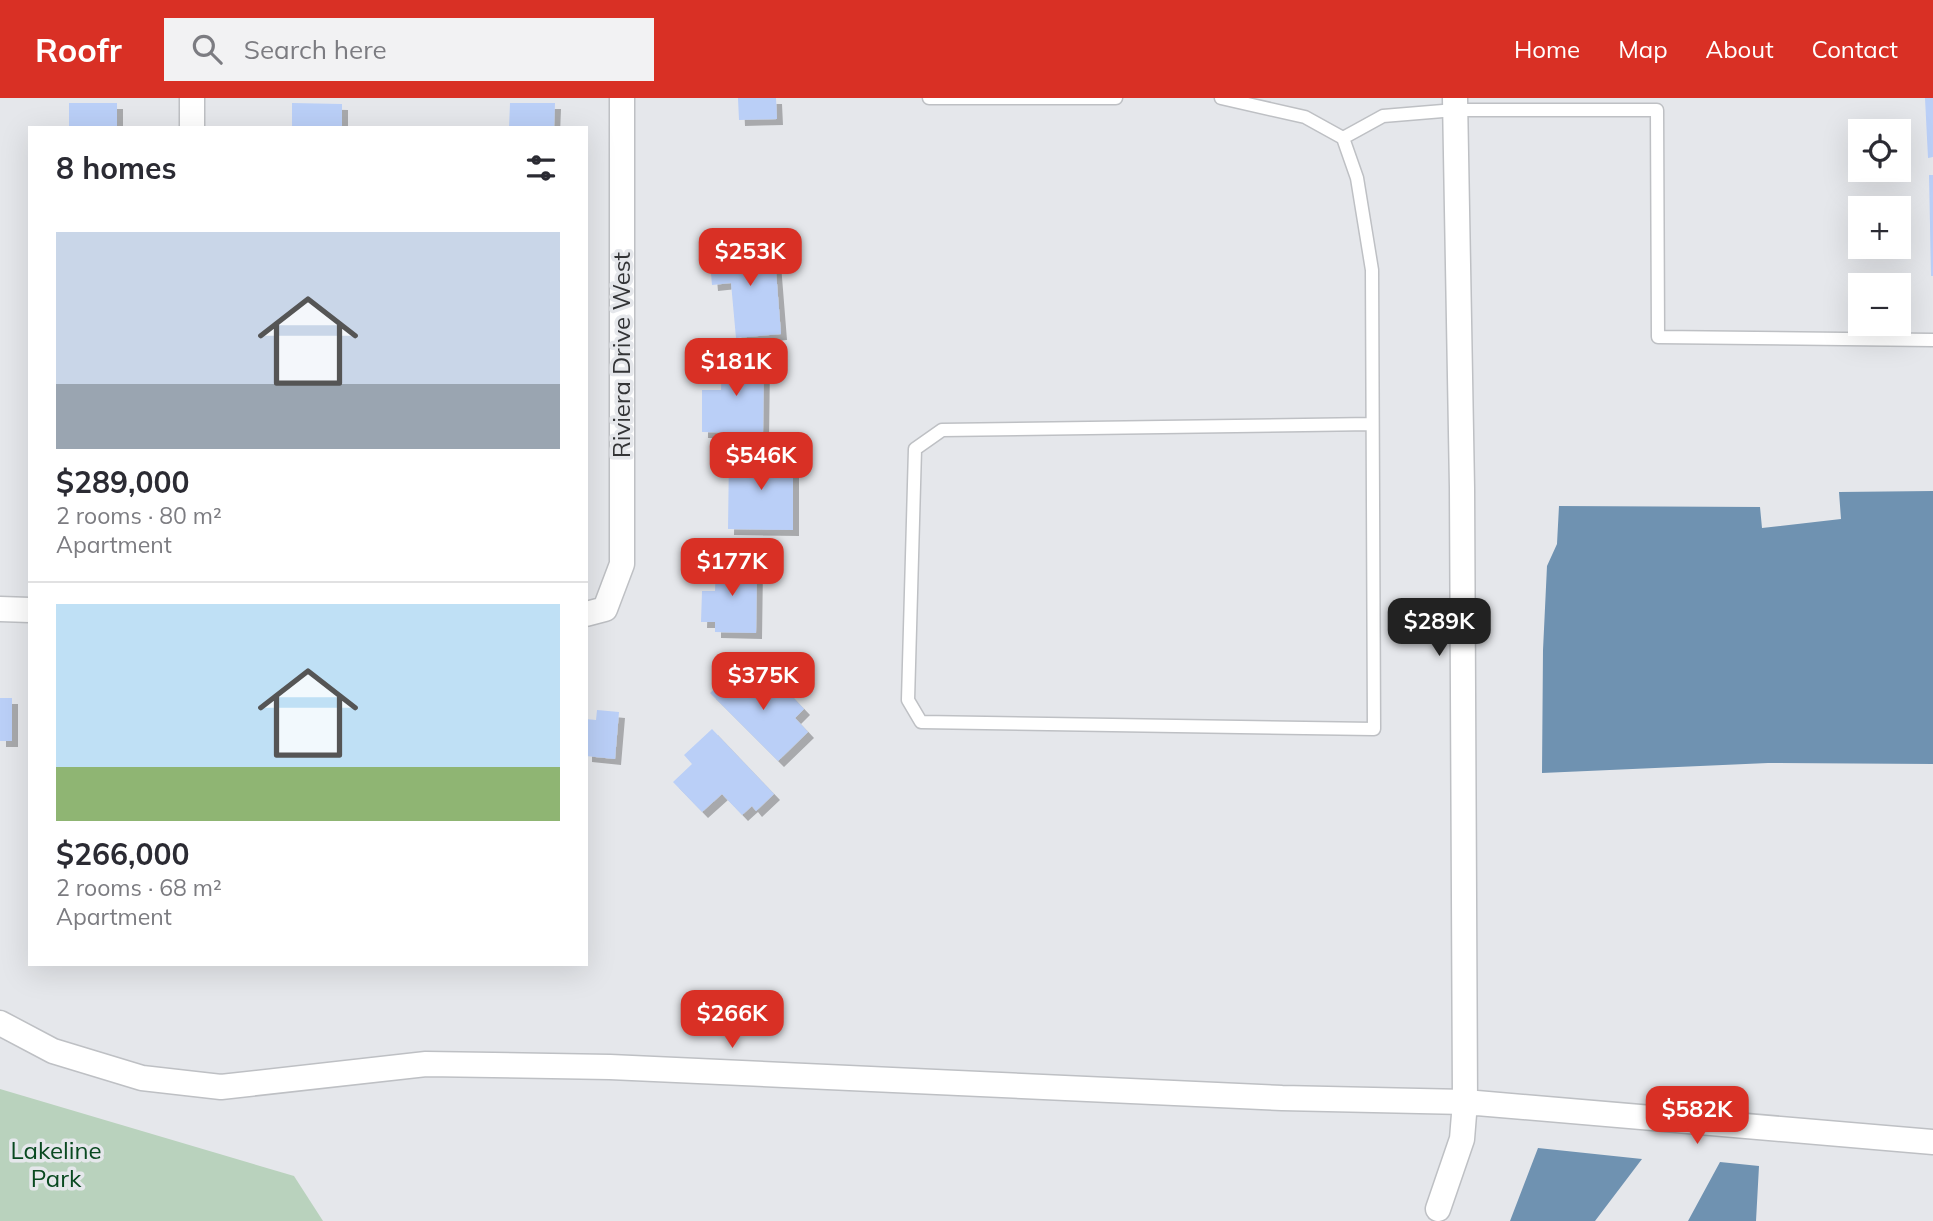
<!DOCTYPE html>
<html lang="en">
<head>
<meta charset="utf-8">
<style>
	body { margin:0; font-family:Mulish,sans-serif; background:#f2f2f3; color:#2b2b33; height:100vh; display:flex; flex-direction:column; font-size:26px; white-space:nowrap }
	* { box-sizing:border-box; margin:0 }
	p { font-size:23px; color:#7c7c81 }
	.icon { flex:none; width:38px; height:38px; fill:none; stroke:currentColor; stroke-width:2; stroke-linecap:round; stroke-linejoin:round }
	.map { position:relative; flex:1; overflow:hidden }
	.panel { position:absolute; left:28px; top:28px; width:560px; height:840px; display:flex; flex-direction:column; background:#fff; border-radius:0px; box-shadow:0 7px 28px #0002 }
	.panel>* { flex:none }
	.tools { position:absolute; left:1848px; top:21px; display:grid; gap:14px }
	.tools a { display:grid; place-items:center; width:63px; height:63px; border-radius:0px; background:#fff; box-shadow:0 7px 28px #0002; font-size:35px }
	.price { position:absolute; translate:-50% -60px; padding:0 16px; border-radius:14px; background:#d93025; color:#fff; font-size:23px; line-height:46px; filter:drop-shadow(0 2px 4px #0008) }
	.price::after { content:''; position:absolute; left:50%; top:42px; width:21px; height:16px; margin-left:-10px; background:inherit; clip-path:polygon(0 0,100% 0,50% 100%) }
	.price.active { background:#222; color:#fff }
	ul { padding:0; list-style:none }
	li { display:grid; align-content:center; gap:14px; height:371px; padding:0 28px }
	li+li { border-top:2px solid #e1e1e2 }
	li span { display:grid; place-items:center; height:217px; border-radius:0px; color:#555 }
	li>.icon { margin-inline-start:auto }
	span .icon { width:126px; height:126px; fill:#fffc; stroke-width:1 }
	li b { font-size:30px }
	h2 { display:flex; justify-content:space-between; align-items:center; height:84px; padding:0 28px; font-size:30px }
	header { display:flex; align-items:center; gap:42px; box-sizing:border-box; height:98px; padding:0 35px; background:#d93025; color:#fff }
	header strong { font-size:33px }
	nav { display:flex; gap:38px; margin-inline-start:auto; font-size:24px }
	.search { width:490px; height:63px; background:#f2f2f3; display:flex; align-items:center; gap:18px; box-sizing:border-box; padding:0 24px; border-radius:0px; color:#7c7c81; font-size:26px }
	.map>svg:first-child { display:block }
</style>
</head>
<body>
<header>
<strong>Roofr</strong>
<div class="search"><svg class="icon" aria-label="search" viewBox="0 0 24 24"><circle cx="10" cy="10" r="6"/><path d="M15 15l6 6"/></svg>Search here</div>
<nav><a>Home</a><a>Map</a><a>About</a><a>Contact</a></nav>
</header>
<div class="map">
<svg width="1933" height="1123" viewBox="0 0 1933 1123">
	<defs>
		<filter id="shadow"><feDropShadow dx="6" dy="6" stdDeviation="0" flood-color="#0004"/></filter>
	</defs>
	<rect width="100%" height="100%" fill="#e5e7eb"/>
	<path fill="#b9d2bd" d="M0,991L294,1078L323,1123H0Z"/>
	<path fill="#6f92b1" d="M1933,393V666L1768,665L1542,675L1543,552L1547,468L1557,446L1559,408L1760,409L1762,430L1841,421L1839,394Z
		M1538,1050L1642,1061L1595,1123H1510Z
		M1720,1064L1759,1068L1756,1123H1688Z"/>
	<path fill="#bacff7" filter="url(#shadow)" d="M738,0H776L777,21L739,22Z
		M1925,0H1933V59L1928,60Z
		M69,5H117V30H69Z
		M292,5L342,6V30H292Z
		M510,5H555L554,30H509Z
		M1929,77H1933V178H1931Z
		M774,148L781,236L736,240L731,185L712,187L709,153Z
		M722,259L764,260L763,335L702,334V292H721Z
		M729,357H793V432L728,431Z
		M716,462L757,463L756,535L715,534V524H701L702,493H715Z
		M735,572L753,591L769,574L804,611L795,620L808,634L778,663L710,595Z
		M0,600H12V643H0Z
		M597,612L619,614L615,661L586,658V621L596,622Z
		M712,631L774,696L756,713L752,708L742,717L722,696L702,714L673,684L692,666L684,657Z"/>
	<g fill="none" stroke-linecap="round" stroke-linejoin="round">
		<g stroke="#bec0c4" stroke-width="15">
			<path id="service" d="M929,0H1116
				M1221,0L1305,19L1343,40
				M1372,326L942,332L915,351L908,602L921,624L1374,631L1372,172L1357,80L1343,40L1383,18L1455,12H1657L1658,239L1933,242"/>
		</g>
		<g stroke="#bec0c4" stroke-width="27">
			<path id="minor" d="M192,0V30
				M0,511L30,512
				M586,516L605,511L622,466V0
				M0,925L53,953L142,980L221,989L426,966L610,969L1282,1000L1465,1004L1933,1044
				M1438,1111L1462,1041L1465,1004L1462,390L1455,0"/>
		</g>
		<use href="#service" stroke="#fff" stroke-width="12"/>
		<use href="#minor" stroke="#fff" stroke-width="24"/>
	</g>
	<g text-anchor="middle" stroke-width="7" stroke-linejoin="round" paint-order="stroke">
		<g font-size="24" fill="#333436" stroke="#e5e7eb">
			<text transform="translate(622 257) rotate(-90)" y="8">Riviera Drive West</text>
		</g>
		<g font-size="24" fill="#094920" stroke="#e5e7eb">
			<text x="56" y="1061">Lakeline<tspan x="56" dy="28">Park</tspan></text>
		</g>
	</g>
</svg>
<div class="tools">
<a><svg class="icon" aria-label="locate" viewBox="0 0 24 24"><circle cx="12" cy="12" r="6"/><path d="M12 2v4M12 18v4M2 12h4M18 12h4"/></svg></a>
<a>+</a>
<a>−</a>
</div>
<b class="price" style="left:750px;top:190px">$253K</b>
<b class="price" style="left:736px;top:300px">$181K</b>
<b class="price" style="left:761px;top:394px">$546K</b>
<b class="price" style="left:732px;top:500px">$177K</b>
<b class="price active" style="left:1439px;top:560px">$289K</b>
<b class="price" style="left:763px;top:614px">$375K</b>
<b class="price" style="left:732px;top:952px">$266K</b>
<b class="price" style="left:1697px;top:1048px">$582K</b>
<section class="panel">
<h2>8 homes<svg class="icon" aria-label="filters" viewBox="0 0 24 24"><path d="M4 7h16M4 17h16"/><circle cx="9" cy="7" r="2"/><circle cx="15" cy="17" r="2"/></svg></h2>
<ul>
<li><span style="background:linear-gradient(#c9d6e8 70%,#9aa5b1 0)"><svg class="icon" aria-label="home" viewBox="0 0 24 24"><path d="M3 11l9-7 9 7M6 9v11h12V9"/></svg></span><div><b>$289,000</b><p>2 rooms · 80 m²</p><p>Apartment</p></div></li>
<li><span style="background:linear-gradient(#bfe0f5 75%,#8fb573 0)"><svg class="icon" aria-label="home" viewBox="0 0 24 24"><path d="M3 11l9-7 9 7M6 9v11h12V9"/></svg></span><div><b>$266,000</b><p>2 rooms · 68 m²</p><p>Apartment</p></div></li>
</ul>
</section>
</div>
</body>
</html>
